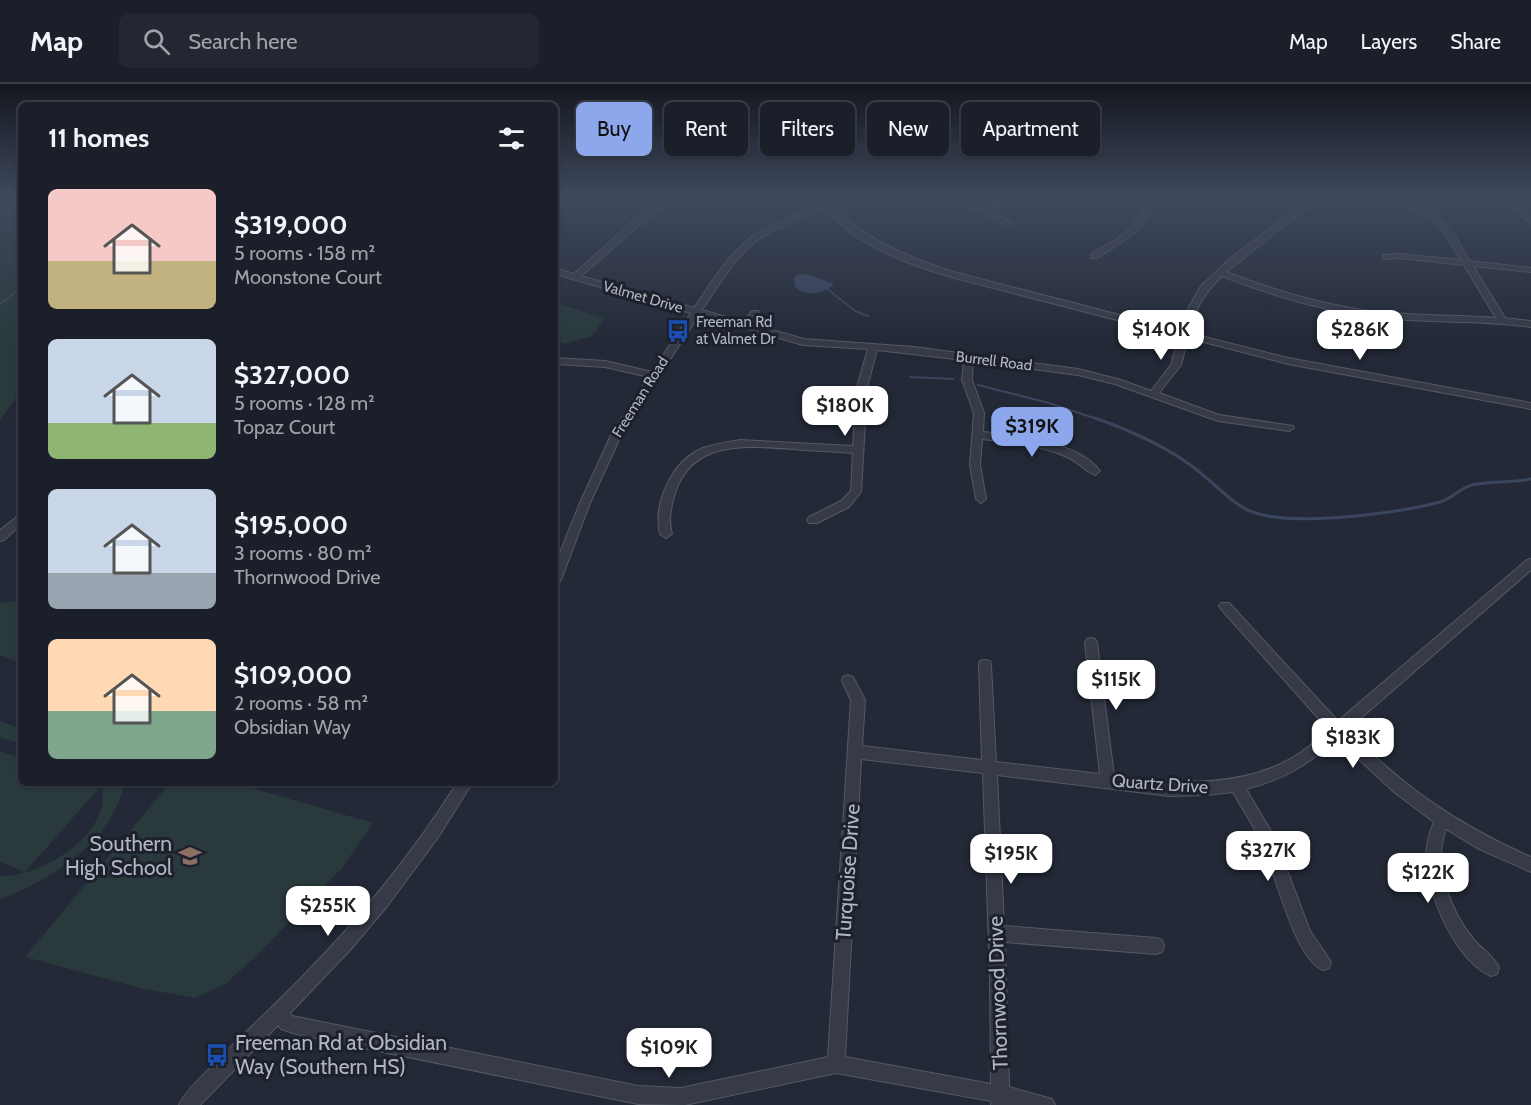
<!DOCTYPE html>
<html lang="en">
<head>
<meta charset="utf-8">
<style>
	body { margin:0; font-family:Cabin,sans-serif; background:#232731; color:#f1f3f6; height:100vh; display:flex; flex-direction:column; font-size:22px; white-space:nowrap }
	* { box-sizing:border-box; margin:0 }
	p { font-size:20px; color:#9fa2a8 }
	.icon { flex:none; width:33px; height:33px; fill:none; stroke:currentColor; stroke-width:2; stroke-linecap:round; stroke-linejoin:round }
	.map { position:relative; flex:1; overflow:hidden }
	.panel { position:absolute; left:18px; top:18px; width:540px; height:684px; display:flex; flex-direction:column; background:#1a1f29; border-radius:9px; box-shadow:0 2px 4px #0004,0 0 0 2px #383d46 }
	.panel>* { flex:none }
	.top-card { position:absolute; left:576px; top:18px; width:570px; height:54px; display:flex; gap:12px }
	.price { position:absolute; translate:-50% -51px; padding:0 14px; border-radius:12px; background:#fff; color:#222; font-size:20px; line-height:39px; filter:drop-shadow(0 2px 3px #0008) }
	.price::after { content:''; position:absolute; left:50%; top:36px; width:18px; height:14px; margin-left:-9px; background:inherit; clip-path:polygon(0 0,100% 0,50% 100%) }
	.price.current { background:#8da7ed; color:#111 }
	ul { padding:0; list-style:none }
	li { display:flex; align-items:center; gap:18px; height:150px; padding:0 30px }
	li span { display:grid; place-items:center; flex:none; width:168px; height:120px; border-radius:9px; color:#555 }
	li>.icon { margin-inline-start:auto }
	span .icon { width:72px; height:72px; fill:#fffc; stroke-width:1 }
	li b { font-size:26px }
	h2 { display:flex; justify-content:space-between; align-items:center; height:72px; padding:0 30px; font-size:26px }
	.chip { padding:0 21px; border-radius:9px; background:#1a1f29; box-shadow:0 2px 4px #0004,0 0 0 2px #383d46; font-size:21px; line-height:54px }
	.chip.current { background:#8da7ed; color:#111 }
	header { display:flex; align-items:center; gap:36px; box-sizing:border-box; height:84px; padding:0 30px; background:#1a1f29; border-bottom:2px solid #383d46 }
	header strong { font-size:28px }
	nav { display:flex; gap:33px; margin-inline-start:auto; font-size:21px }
	.search { width:420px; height:54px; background:#232731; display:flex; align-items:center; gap:15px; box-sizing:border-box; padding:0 21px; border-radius:9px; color:#9fa2a8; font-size:22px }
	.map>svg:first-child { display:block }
</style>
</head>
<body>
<header>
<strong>Map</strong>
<div class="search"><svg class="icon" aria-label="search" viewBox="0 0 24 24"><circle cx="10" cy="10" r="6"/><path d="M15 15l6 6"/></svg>Search here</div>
<nav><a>Map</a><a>Layers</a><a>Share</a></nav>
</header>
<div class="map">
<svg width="1531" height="1021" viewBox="0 0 1531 1021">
	<rect width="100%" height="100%" fill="#232937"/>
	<path fill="#29393c" d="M0,114H21V307L0,336Z
		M555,219L605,234L592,252L564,260L555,256Z
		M21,516V579L0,571V519Z
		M0,637L21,645V660L0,653Z
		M0,667L21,674V699H89L100,703L25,788L0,778Z
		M101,699H125C108,762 58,790 3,815L0,814V792C41,794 116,748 101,699Z
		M170,699H235L373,739L342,784L258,870L227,899L195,914L144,905L25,873Z"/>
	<path fill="#3a455e" d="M808,190L831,199L834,201C821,210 808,213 795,203L794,195L797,191Z"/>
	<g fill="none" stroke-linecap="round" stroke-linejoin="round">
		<path stroke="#3a455e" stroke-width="2" d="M1053,123L1101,114
			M826,204L855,227L868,232
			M0,220L21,204
			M910,293L953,295
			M978,301L1049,319L1100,336"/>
		<path stroke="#3a455e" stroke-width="3" d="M1095,334C1129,346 1164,361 1193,383C1210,395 1232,420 1250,427C1290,444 1398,429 1440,418C1452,415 1461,403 1472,401C1490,397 1511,399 1531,395"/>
		<g stroke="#545965" stroke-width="2">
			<path id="minor" d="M665,114H674L638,142L581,192L694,224C712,198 730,167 757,149C776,137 801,130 821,121L815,114H823C859,152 902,171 950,187L1181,247L1186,228L1201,202L1231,174L1310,114H1319L1226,188C1276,207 1328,223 1381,228C1419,232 1457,231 1496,234L1464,181L1399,174L1383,175V171L1399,170L1461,176L1442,145L1424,132L1389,114C1409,114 1437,129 1449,144C1457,154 1463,166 1469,177L1531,184V188L1473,182L1505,234L1531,237V243C1481,236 1431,239 1381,234C1326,228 1273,212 1222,192C1203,210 1196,224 1189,249L1288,274L1531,319V325L1288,280L1188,254L1181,281L1159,309L1219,331L1293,342L1294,344L1289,347L1218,337L1115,300L1078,291L973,277L972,296L984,329L983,348C1017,352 1078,357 1100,387L1095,391C1085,387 1077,377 1067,373C1040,361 1011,358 982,355L980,381L986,415L981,419L976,415L970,381L974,329L962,296L964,276L877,266L867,303L861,408L849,423L817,439H809L807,436L809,433L841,417L851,407L853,369C833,367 813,367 793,365C748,362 692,355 675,409C671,423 668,436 672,450L666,454L660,450C653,418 672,377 703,364C715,360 727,358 740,356L853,362L857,303L868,265L803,261L699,231L623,347L590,419L561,496L559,499L555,501V481L580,419L613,347L649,293L605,283L555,280V274L605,277L652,288L691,229L555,190V184L574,190L632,138ZM825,125C876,181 958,194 1028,213C1079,226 1129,239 1179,252L1171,281L1151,307L1121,296L1078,285L914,263L804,255L751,240L759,229L758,227H752L743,238L702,226C718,202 739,166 765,151C783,141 805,134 825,125Z
				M952,114H963L981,123L1003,114H1015L988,126L1013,139L1006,141Z
				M1145,114H1153C1151,146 1120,158 1097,174H1091V170C1114,156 1143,145 1145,114Z
				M1499,114H1508L1531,134V140Z
				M21,430V440L4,456L0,457V446Z
				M1531,475V486L1347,646C1405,704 1456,740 1531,773V788L1477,764L1446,745C1432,781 1451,828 1474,856C1482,865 1495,873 1499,884L1497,890L1491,892C1456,877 1427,810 1426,774C1426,761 1429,750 1434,738L1394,708L1337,655C1307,681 1285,695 1246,705L1275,754L1310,847L1331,878L1329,884L1323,886C1295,875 1276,792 1264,764C1256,745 1243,726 1233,708L1206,711L1170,712L997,691L1004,842L1156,854L1162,856L1164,862L1162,868L1156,870L1005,858L1009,1003L1052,1015L1055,1021H991V1017L836,989L685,1021L638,1020L300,951L281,945L278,941L200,1021H179C185,1008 198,996 208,986C239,954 272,924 303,892C361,833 413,769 457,699H472L439,752L388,821L351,865L290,929L292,932L638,1002L681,1004L828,973L851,616L842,597L843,593L848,591L853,593L865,616L862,662L982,676L979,581L980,577L985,576L990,577L991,581L996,678L1100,690L1085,559L1087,555L1091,554L1095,555L1097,559L1114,692C1177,699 1244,706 1300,669C1310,663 1319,653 1328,645L1221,525L1219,522L1221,519H1229L1338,637L1527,476ZM861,675L983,689L990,892L991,1000L845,973Z"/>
		</g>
		<use href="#minor" fill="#363b47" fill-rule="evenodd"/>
	</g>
	<linearGradient id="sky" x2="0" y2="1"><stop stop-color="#13171e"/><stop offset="0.44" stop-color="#3f495e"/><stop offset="1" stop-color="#3f495e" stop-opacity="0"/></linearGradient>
	<rect width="1531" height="257" fill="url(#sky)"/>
	<defs>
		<g id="bus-bare" transform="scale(1.8)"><path d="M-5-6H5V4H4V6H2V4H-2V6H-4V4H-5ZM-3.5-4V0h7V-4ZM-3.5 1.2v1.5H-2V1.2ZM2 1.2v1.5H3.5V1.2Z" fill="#1a4fb4" stroke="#1c212c" stroke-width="2.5" paint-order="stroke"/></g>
		<g id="school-bare" transform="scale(1.8)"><path d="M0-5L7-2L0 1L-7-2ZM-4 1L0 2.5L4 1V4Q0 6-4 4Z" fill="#8d6e63" stroke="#1c212c" stroke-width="2.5" paint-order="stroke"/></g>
	</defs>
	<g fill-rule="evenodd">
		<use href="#bus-bare" x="678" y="247"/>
		<use href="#school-bare" x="190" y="772"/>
		<use href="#bus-bare" x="217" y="971"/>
	</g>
	<g text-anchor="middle" stroke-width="6" stroke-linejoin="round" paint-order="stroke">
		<g font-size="15" fill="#b1b6c4" stroke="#1c212c">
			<text transform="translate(643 213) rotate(16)" y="5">Valmet Drive</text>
			<text transform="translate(994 277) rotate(7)" y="5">Burrell Road</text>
			<text transform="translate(640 313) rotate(-58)" y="5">Freeman Road</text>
		</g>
		<g font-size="15" fill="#b1b6c4" stroke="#1c212c" text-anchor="start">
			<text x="696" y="243">Freeman Rd<tspan x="696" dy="17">at Valmet Dr</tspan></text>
		</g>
		<g font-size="18" fill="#b1b6c4" stroke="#1c212c">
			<text transform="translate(1160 700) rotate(4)" y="6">Quartz Drive</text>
		</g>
		<g font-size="21" fill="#b1b6c4" stroke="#1c212c" text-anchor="end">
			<text x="172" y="767">Southern<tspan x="172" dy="24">High School</tspan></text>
			<text x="235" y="966" text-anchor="start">Freeman Rd at Obsidian<tspan x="235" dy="24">Way (Southern HS)</tspan></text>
		</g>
		<g font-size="21" fill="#b1b6c4" stroke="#1c212c">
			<text transform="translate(848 788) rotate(-86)" y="7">Turquoise Drive</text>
			<text transform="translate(998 909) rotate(-92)" y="7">Thornwood Drive</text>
		</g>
	</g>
</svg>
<b class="price" style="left:1161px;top:277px">$140K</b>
<b class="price" style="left:1360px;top:277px">$286K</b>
<b class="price" style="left:845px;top:353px">$180K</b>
<b class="price current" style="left:1032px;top:374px">$319K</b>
<b class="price" style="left:1116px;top:627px">$115K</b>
<b class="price" style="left:1353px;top:685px">$183K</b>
<b class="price" style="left:1268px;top:798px">$327K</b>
<b class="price" style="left:1011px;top:801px">$195K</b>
<b class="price" style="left:1428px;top:820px">$122K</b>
<b class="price" style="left:328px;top:853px">$255K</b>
<b class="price" style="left:669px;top:995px">$109K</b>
<div class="top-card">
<a class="chip current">Buy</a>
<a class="chip">Rent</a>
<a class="chip">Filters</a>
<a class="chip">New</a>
<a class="chip">Apartment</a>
</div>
<section class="panel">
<h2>11 homes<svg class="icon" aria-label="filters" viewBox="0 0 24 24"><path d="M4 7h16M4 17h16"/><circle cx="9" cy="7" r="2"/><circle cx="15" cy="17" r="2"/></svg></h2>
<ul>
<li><span style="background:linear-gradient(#f6c9c9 60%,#c2b280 0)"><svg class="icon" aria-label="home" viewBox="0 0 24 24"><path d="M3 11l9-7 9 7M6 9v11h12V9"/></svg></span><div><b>$319,000</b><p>5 rooms · 158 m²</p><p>Moonstone Court</p></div></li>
<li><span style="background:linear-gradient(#c9d6e8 70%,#8fb573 0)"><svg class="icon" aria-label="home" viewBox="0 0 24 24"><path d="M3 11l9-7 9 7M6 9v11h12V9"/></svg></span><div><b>$327,000</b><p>5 rooms · 128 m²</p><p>Topaz Court</p></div></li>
<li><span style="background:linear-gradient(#c9d6e8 70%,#9aa5b1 0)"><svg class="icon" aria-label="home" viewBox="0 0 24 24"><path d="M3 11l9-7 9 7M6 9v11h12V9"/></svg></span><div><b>$195,000</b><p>3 rooms · 80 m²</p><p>Thornwood Drive</p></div></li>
<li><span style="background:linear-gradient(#ffd9b3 60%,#7fa58c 0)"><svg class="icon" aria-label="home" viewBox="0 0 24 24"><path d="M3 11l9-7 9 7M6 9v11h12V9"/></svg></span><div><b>$109,000</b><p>2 rooms · 58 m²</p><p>Obsidian Way</p></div></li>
</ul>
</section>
</div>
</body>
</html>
